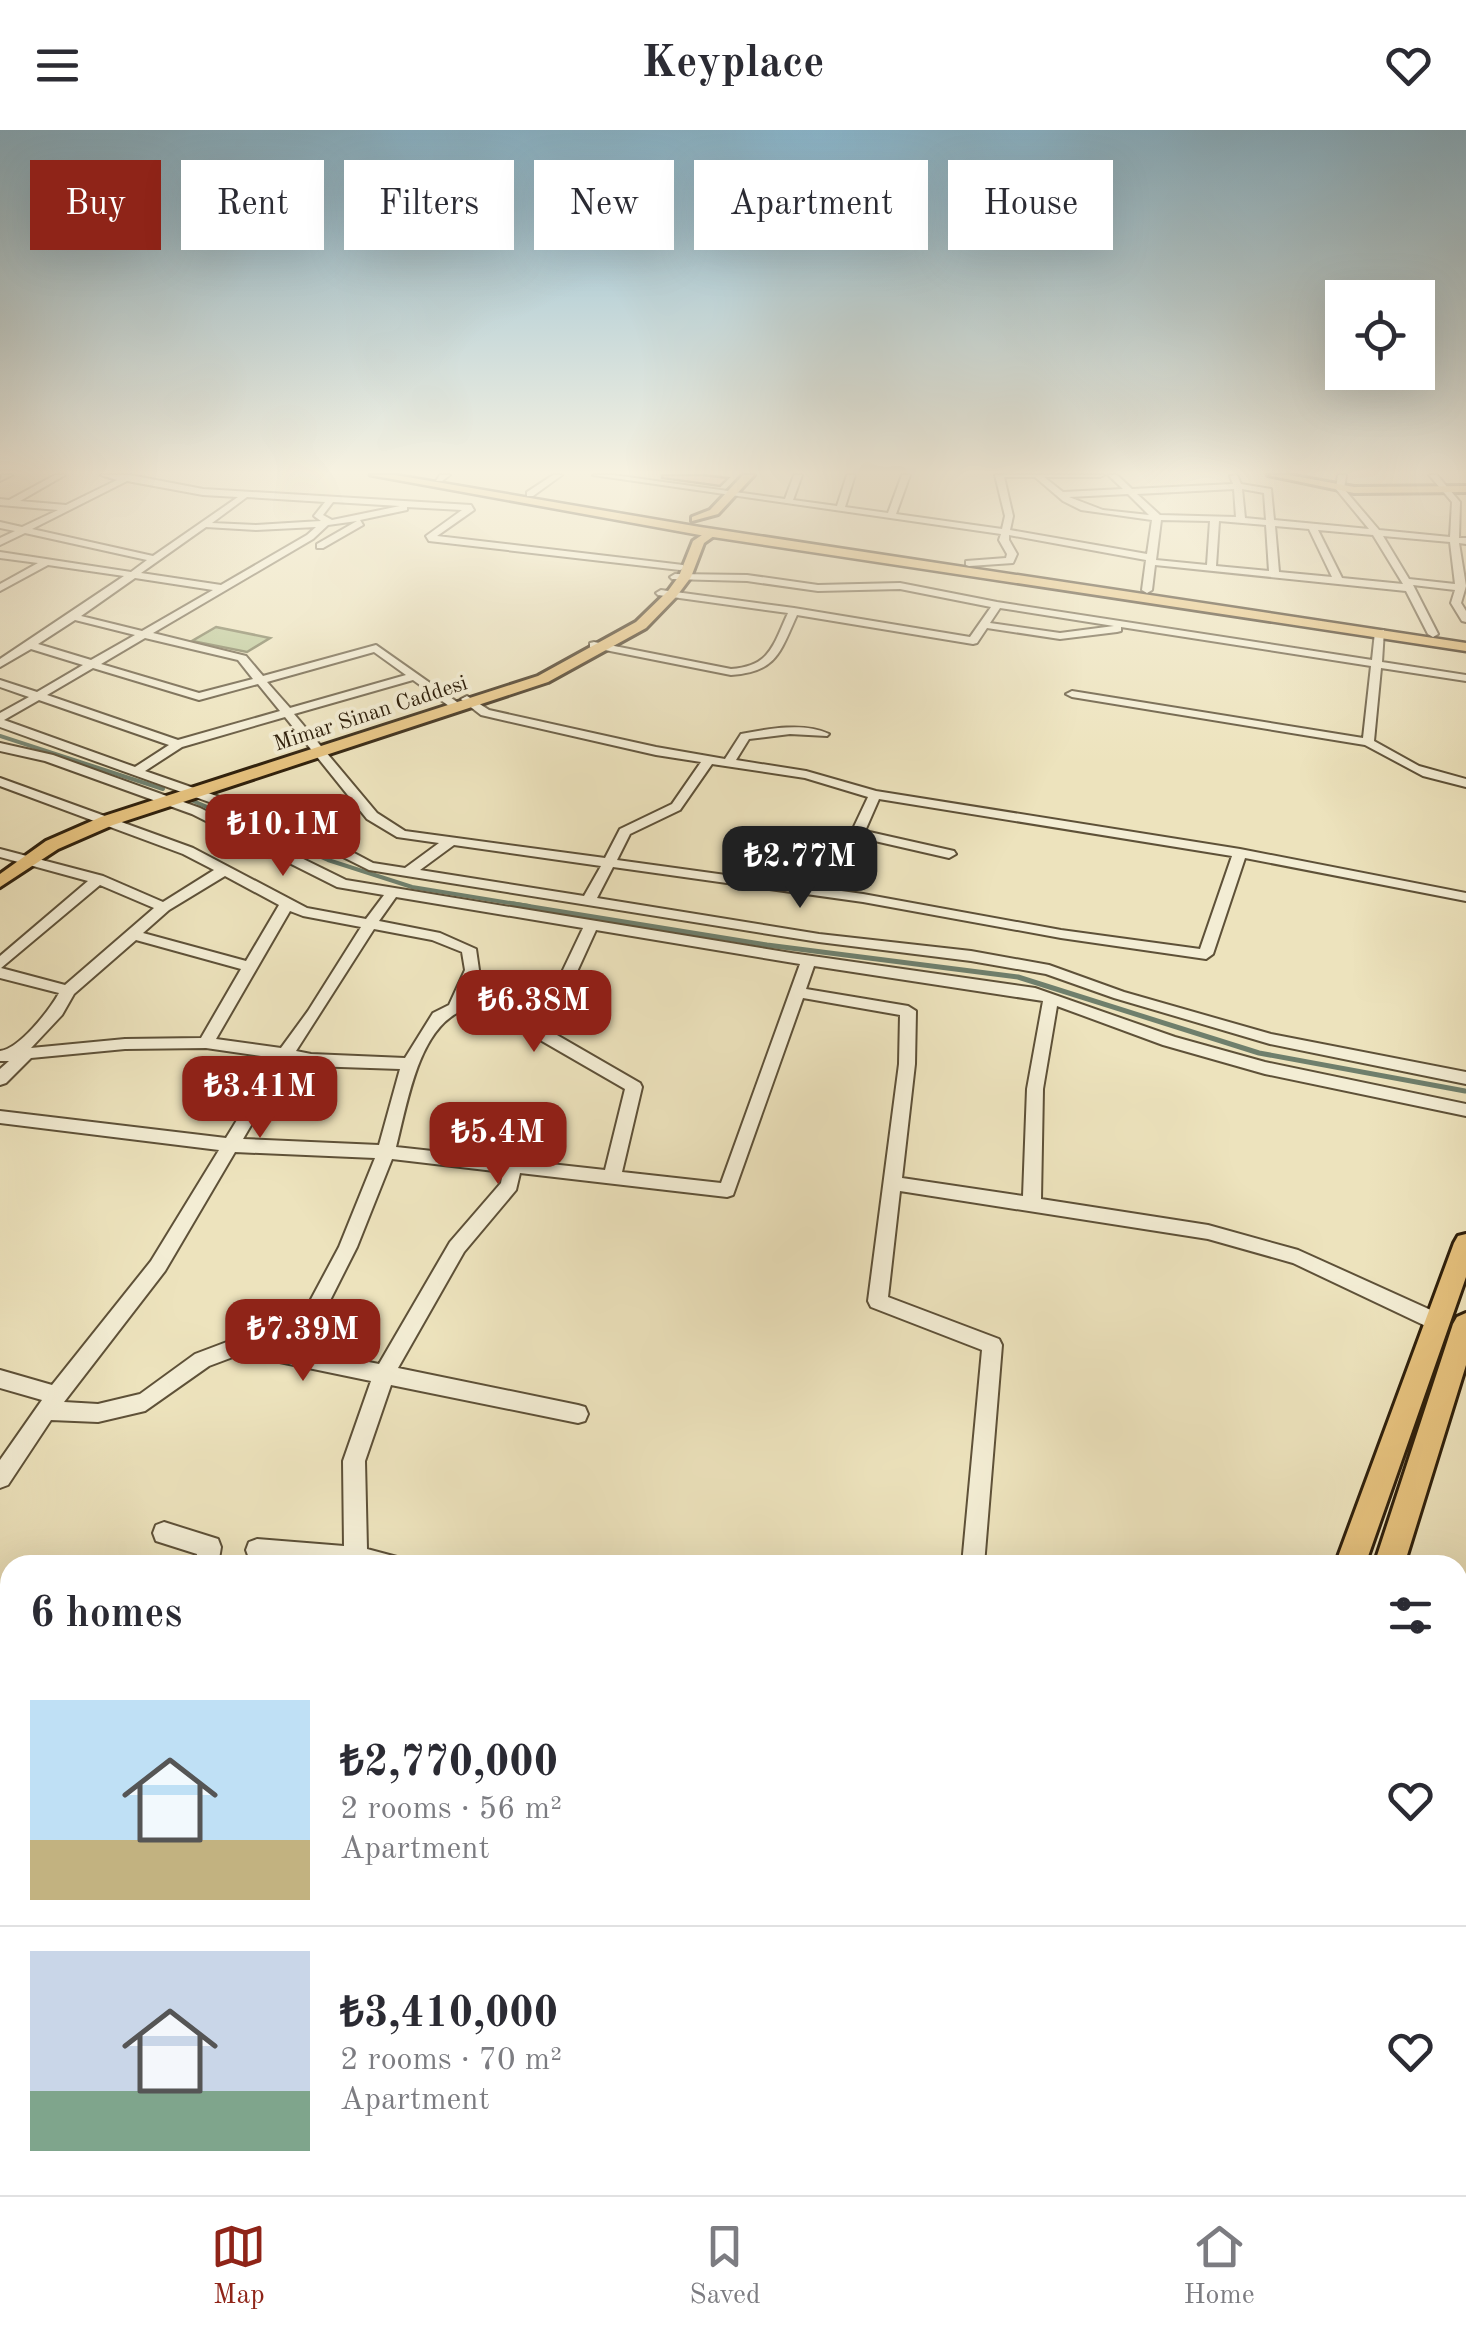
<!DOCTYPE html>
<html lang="en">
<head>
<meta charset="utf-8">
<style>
	body { margin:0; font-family:"Old Standard TT",serif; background:#f2f2f3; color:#2b2b33; height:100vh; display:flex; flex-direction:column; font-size:38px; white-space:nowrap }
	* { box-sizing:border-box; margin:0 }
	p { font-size:32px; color:#7c7c81 }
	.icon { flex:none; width:55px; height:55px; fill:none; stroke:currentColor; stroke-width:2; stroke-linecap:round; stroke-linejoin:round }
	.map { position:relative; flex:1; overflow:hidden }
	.details { position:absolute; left:0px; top:1425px; width:1468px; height:640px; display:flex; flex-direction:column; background:#fff; border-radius:30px 30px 0 0; box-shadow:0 10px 40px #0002 }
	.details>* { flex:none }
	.banner { position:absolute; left:30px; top:30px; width:1408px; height:90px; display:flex; gap:20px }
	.tools { position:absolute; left:1325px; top:150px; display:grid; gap:20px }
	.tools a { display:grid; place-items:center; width:110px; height:110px; border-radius:0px; background:#fff; box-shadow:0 10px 40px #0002; font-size:50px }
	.price { position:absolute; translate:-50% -85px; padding:0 22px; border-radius:20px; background:#8f2418; color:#fff; font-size:32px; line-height:65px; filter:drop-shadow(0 2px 5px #0008) }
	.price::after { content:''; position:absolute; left:50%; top:60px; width:30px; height:22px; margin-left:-15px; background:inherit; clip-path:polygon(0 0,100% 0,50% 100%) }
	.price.active { background:#222; color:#fff }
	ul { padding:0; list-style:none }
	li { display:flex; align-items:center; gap:30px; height:250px; padding:0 30px }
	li+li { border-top:2px solid #e1e1e2 }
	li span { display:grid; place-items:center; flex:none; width:280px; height:200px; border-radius:0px; color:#555 }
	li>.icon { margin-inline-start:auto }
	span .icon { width:120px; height:120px; fill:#fffc; stroke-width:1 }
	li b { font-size:42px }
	h2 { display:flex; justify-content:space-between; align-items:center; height:120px; padding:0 30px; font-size:42px }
	.pill { padding:0 35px; border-radius:0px; background:#fff; box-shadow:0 10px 40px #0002; font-size:35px; line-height:90px }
	.pill.active { background:#8f2418; color:#fff }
	header { display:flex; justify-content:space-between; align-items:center; height:130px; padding:0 30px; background:#fff; font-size:45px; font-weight:700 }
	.tabs { display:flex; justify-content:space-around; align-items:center; height:140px; border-top:2px solid #e1e1e2; background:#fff; font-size:28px; color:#7c7c81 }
	.tabs a { display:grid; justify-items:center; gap:5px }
	.tabs .active { color:#8f2418 }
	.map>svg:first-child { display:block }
</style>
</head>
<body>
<header><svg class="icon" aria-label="menu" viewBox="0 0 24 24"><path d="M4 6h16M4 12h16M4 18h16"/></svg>Keyplace<svg class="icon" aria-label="heart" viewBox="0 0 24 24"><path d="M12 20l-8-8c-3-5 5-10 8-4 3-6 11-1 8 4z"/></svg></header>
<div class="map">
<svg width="1466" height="2065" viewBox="0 0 1466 2065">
	<rect width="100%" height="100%" fill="#ede3bd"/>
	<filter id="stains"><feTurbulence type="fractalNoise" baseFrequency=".002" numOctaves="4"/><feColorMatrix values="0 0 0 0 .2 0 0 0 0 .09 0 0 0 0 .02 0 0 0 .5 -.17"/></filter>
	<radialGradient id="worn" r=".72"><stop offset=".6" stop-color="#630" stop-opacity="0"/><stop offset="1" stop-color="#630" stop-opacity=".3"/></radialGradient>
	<path fill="#b7c492" stroke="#73724f" stroke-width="2.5" d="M216,497L270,508L247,522L192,511Z"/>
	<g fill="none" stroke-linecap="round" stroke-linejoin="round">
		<path stroke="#6f7f6c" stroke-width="4" d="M0,606L163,659
			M191,670L328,730L412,757L529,776"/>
		<path stroke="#6f7f6c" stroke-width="5" d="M513,774L767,815L1018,847L1259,923L1465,961"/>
	</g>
	<path fill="#e7ae94" stroke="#2f200c" stroke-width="2.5" d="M662,345H703L728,348L720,356L662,348Z"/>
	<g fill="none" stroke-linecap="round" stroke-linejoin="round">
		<g stroke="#5e5138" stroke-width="4">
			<path id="minor" d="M2,345H12L0,351Z
				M55,345H65L20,371L66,375L117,350L101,345H130L203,359L471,375L474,380L437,406L683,435V439L680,440L429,411L426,406L462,380L407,377V380L360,390L363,395L323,418H317V414L357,391L328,395L313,409L153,503L246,526L263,546L376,515L457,572V576H449L413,550L294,584L377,683L405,701L605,728L620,699L672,674L701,632L656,625L481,585L463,571L461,569L467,566L489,580L656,617L725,629L741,604C768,599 804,592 829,604L827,606L790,604L749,609L736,630L806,641L876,661L1240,719L1466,763V771L1245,728L1213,824L1206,829L1061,808L863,772L613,737L597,768L819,804L971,821L1049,835L1124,862L1271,904L1466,942V954L1270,914L1114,868L1046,844L971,831L819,812L369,740L293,702L0,597V583L29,567L0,557V550L37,562L83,535L31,519L0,537V529L124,446L48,435L0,461V454L38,433L0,428V422L131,442L147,430L25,403L0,415V408L15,401L0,398V392L22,397L58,380L0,375V369L9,370ZM127,351L203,365L238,367L153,426L32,399ZM247,367L325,372L314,386L321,391L256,395L212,393ZM333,372L400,376L332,390L323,385ZM206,397L256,400L316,397L307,405L221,455L141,443ZM135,448L213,460L142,501L81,486ZM75,490L135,505L91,530L38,514ZM145,508L238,530L253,549L199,563L101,534ZM374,522L406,545L290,578L267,552ZM93,538L199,570L258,554L280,581L178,610L47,565ZM39,570L169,615L135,637L4,590ZM285,587L367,689L397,707L439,713L405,738L373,733L303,696L145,641L182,617ZM712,634L805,648L868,667L851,703L853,706L949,728L956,724L954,721L865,701L879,669L1232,726L1200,819L1061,800L863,764L617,730L630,704L680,680ZM454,715L601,736L584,766L420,740Z
				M440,345H450L442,351H436Z
				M553,345H562L533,366H527V362Z
				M593,345H613L785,369L794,345H802L793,370L837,376L847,345H855L845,377L888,383L902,345H910L896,384L1002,399L1005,386L995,345H1104L1100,347H1044L1063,362L1123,359L1108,345H1117L1132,359L1233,354L1230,346L1237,345L1241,354L1271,359L1274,390L1369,399L1336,359L1338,345H1346L1344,359L1379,400L1450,407L1452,372L1429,345H1437L1460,372L1459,408H1466V414L1459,413L1466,456L1461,473L1466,481V492L1462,491L1451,473L1455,460L1413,455L1438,504L1433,507L1428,504L1406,461L1155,435L1152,460L1147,463L1142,460L1146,430L1009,405V410L1017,424L1013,433L969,436L966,435V431L1006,428L1007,424L999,410L1001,404ZM1004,347H1035L1063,371L1081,380L1152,390L1147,424L1010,400L1013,386ZM1234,359L1236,387L1160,385L1137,364ZM1242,359L1264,363L1266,390L1245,388ZM1128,364L1149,385L1103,380L1069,367ZM1161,390L1210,391L1207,435L1156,430ZM1219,391L1266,395L1269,441L1216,436ZM1275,396L1309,399L1332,447L1279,442ZM1318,400L1373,405L1403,454L1342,448ZM1383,406L1450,412L1455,454L1409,449Z
				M675,444L747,445L818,455L900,453L997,472L1372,530L1375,502L1384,500L1382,532L1466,545V551L1381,538L1374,611L1419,636L1466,649V657L1423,646L1365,615L1072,567L1066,564L1072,561L1363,608L1371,536L1121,497V501L1117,502L1060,509L987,498L977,513L973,514L797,485C780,522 777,542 731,545L590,517V513L594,512L731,539C771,536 773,515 788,483L658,465L656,463L661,460L794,478L970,507L991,477L900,459L818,461L747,451L672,449L670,447ZM1000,478L1114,496L1060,503L990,493Z
				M0,613L53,625L200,678L346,750L791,823L1035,858L1175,907L1265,932L1466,974V986L1265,944L1163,915L1057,876L1043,959L1041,1069L1208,1095L1298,1120L1444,1186L1447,1192L1444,1198L1437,1200L1430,1198L1293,1133L1208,1109L900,1061L888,1167L999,1209L1002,1215L984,1435H962L982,1220L871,1177L868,1171L899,934L900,885L803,868L733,1065L727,1067L520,1043L516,1060L464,1122L398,1238L578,1275L585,1277L588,1284L585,1291L578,1293L391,1255L365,1331L367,1419L397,1427L400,1435H306L249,1428L246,1420L249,1412L257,1409L344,1416L343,1331L371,1251L241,1224L209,1236L145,1281L98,1292L51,1290L8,1355L0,1358V1330L42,1270L0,1258V1240L52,1255L151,1131L219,1020L0,993V981L226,1008L275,928L206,918L125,919L31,928L6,953L0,955V939L9,931H0V921C19,919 49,881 59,863L0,848V826L88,751L0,727V719L103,746L163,772L214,740L183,724L0,656V648L193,718L307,778L366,789L384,765L337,757L192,684L45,631L0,621ZM225,746L279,775L246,831L143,803L169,780ZM100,755L154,778L65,855L1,838ZM396,767L583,798L544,880L465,874L479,840L476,819L440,803L379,791ZM290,781L303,786L361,797L308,881L281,918L216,909ZM374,799L432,810L462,822L465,840L449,875L433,883L405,928L311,924L296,921ZM596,800L800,834L721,1053L622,1042L642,957L640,953L550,901ZM136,810L241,839L201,908L125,909L31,918L62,885L74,864ZM814,836L1043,871L1027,959L1023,1066L902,1048L915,934L916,881L908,876L806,859ZM457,883L540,889L533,903L535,907L625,959L605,1040L396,1017C407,975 417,905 457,883ZM289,930L311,936L400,939L379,1015L243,1009ZM235,1022L375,1028L339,1117L286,1216L240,1207L195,1224L140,1264L98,1274L64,1272L165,1141ZM392,1029L503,1042L501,1053L450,1112L379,1234L305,1220L357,1117Z
				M164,1392L218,1409L221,1417L218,1435H196L197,1424L156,1411L153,1403L156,1395Z
				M1466,1480V1504L1458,1505V1481Z
				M0,1549L10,1551V1575L0,1573Z
				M1458,1787L1466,1788V1816L1458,1815Z
				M425,2055H457L454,2065H422Z
				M1045,2055H1077V2065H1045Z"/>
		</g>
		<g stroke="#2f200c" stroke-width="6">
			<path id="major" d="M743,345H754L718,384L692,391V387L710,380Z
				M1268,345H1289L1354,357L1466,356V362L1354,363Z
				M708,401L718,403L704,413L691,447L676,467L646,498L548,552L113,695L58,719L0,757V744L46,711L101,687L538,546L636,492L668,461L679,446L693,411Z
				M1466,1104V1147L1365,1435H1335L1454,1113L1458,1106Z
				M1466,1183V1235L1404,1435H1374L1453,1194L1457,1187Z
				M0,1912L10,1913V1976L0,1975Z
				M1458,1955L1466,1958V2024L1458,2020Z
				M1458,2041L1465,2065H1425L1423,2055H1458Z
				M640,2055H722L726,2065H644Z
				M780,2055H860L864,2065H784Z"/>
		</g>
		<g stroke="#2f200c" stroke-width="5">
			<path id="highway" d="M370,345H395L700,397L1466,513V521L700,405Z"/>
		</g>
		<use href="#minor" fill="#f3edd4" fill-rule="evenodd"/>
		<use href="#major" fill="#e6c27e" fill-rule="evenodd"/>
		<use href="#highway" fill="#e6c27e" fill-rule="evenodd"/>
	</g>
	<linearGradient id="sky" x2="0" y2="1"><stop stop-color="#89b8d0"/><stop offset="0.54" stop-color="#f7f2e1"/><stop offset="1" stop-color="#f7f2e1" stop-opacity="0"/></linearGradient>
	<rect width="1466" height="634" fill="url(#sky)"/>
	<g text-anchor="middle" stroke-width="8" stroke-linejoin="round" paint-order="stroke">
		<g font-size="22" fill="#2f200c" stroke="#f3edd4">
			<text transform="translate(370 582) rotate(-18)" y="8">Mimar Sinan Caddesi</text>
		</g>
	</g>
	<rect width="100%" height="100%" filter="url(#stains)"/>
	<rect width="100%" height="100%" fill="url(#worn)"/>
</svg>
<div class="tools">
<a><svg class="icon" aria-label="locate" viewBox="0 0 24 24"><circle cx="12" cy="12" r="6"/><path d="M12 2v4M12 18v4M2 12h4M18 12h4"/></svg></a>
</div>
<b class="price" style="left:283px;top:749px">₺10.1M</b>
<b class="price active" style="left:800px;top:781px">₺2.77M</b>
<b class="price" style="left:534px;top:925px">₺6.38M</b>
<b class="price" style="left:260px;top:1011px">₺3.41M</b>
<b class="price" style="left:498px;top:1057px">₺5.4M</b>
<b class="price" style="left:303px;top:1254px">₺7.39M</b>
<div class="banner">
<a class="pill active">Buy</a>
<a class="pill">Rent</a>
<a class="pill">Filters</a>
<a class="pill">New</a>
<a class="pill">Apartment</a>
<a class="pill">House</a>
</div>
<section class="details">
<h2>6 homes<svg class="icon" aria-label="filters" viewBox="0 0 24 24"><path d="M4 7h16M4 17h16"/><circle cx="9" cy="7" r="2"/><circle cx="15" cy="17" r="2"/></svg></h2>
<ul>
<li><span style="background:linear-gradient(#bfe0f5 70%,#c2b280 0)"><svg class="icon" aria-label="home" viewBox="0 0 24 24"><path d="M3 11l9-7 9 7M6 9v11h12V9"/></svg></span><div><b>₺2,770,000</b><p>2 rooms · 56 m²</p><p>Apartment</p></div><svg class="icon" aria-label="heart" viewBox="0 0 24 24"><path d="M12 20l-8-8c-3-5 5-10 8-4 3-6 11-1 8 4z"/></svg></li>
<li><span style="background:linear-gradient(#c9d6e8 70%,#7fa58c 0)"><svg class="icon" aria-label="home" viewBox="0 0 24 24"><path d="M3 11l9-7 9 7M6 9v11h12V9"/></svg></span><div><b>₺3,410,000</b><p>2 rooms · 70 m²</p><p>Apartment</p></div><svg class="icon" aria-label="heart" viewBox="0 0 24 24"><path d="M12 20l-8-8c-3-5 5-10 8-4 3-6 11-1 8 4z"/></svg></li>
</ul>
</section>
</div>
<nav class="tabs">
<a class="active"><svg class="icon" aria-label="map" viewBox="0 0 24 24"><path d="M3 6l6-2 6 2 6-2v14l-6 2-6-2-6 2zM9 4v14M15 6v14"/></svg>Map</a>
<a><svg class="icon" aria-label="saved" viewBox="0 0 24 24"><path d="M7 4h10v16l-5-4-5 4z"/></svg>Saved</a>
<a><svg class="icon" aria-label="home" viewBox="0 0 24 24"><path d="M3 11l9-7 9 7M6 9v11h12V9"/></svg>Home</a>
</nav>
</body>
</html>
